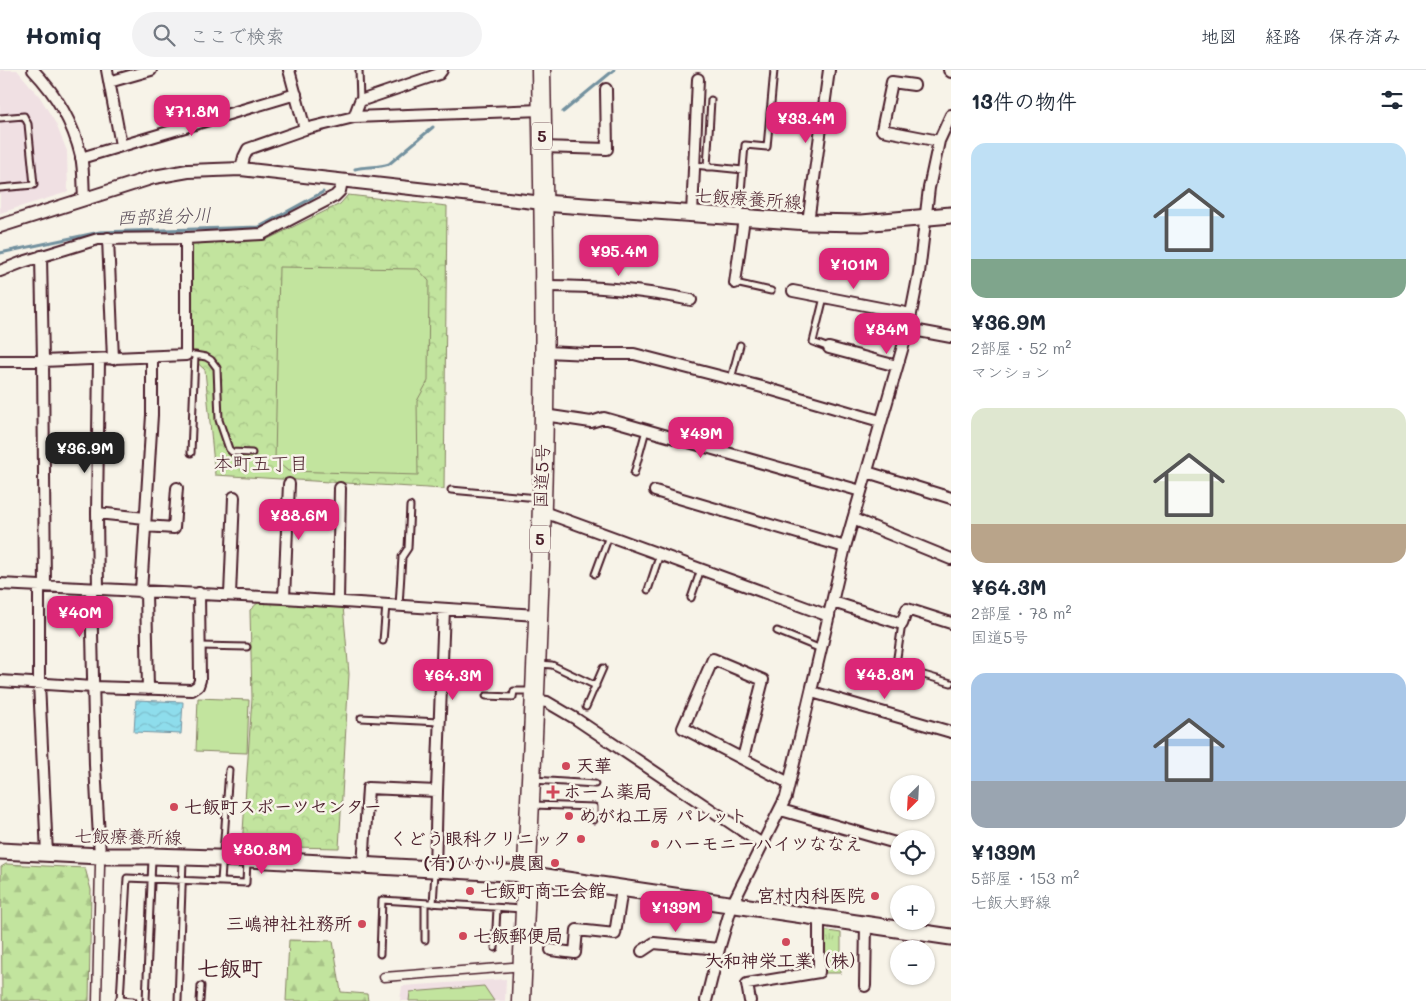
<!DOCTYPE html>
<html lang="ja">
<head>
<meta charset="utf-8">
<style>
	body { margin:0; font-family:Mali,"Klee One",sans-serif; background:#f2f2f3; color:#1f2937; height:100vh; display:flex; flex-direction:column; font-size:19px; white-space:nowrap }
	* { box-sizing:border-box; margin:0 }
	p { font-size:16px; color:#747a83 }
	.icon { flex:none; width:28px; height:28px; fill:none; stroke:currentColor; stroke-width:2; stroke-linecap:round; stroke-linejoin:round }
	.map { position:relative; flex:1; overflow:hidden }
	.panel { display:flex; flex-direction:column; background:#fff; width:475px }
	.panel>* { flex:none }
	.needle { width:32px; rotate:204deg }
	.buttons { position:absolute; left:890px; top:705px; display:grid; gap:10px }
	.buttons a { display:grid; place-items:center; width:45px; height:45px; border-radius:50%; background:#fff; box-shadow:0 1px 4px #0004; font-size:25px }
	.price { position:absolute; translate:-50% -42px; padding:0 11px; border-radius:10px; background:#db2777; color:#fff; font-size:16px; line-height:32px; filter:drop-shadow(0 1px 2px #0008) }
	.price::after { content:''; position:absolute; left:50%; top:30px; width:15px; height:11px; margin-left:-8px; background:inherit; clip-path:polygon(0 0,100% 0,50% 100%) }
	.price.on { background:#222; color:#fff }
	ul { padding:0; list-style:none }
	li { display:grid; align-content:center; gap:10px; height:265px; padding:0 20px }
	li span { display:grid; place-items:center; height:155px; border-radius:15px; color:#555 }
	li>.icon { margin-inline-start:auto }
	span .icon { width:90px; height:90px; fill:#fffc; stroke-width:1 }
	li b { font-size:21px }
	h2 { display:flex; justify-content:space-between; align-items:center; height:60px; padding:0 20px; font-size:21px }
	header { display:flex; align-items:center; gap:30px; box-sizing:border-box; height:70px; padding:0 25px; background:#fff; border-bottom:1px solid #e0e1e3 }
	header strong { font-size:24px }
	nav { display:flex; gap:28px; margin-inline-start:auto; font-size:18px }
	.search { width:350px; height:45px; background:#f2f2f3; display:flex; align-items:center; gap:12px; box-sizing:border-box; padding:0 18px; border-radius:28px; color:#747a83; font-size:19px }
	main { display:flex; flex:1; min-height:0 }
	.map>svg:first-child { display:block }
</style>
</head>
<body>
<header>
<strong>Homiq</strong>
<div class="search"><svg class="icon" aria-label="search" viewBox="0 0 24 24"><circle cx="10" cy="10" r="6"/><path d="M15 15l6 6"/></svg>ここで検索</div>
<nav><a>地図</a><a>経路</a><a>保存済み</a></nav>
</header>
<main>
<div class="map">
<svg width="951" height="931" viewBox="0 0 951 931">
	<defs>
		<pattern id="grass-tufts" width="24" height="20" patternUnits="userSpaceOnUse" patternTransform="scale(1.25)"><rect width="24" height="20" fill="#c2e49e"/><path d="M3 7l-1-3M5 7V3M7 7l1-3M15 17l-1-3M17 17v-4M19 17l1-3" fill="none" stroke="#a8c388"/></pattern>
		<pattern id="forest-firs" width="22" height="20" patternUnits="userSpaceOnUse" patternTransform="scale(1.25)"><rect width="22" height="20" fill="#c2e49e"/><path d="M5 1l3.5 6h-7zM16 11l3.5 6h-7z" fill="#a8c388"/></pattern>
		<pattern id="park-crowns" width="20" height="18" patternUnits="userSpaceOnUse" patternTransform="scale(1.25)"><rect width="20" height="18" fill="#c2e49e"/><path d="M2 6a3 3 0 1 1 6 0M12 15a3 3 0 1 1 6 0" fill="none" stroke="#a8c388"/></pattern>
		<pattern id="water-waves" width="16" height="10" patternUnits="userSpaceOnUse" patternTransform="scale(1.25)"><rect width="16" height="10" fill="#8eddec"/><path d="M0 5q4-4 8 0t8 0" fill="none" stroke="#7cbdcb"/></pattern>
	</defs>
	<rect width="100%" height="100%" fill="#f7f3e8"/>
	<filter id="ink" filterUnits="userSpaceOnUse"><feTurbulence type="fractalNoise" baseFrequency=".02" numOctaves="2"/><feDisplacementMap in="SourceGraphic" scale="10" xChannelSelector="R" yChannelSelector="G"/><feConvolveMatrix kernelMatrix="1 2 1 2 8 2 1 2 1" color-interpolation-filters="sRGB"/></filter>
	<g filter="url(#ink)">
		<path fill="#f0e0e3" d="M0,0H17L40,27L56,54L67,81L68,122L0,143Z
			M506,909L505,931H400L402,916Z"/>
		<path fill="url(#grass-tufts)" stroke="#868264" d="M822,860L841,863V903H823Z"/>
		<path fill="url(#forest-firs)" stroke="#868264" d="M6,794L85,798L91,820L89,931H2L1,797Z
			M289,870L333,871L341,922L367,924L368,931H286Z"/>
		<path fill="url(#park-crowns)" stroke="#868264" d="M348,125L447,136L444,419L215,405L205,300L192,288L190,173L266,170L340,134Z
			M261,530L343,536L349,604L339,778L242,776L252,628L250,540Z"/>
		<path fill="#c2e49e" stroke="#868264" d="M279,197L418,199L429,211L428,311L417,331L418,405L288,401L275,390Z
			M198,628L249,630L247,683L196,681Z
			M484,916L494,931H409L410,922Z"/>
		<path fill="url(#water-waves)" stroke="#73919f" d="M136,630L183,632L181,664L134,662Z"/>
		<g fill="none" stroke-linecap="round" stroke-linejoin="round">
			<path stroke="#73919f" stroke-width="3" d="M563,42L614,0
				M355,99C366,96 378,98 389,94L433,57
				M0,183L100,162L259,157L323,122"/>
			<g stroke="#4a1f2b" stroke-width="9">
				<path id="service" d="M359,0L360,31
					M0,48L24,46L28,54L34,115L0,118
					M694,95L743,100
					M707,97L711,30
					M739,145L745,75L767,77L774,0
					M735,213L771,221
					M824,227L813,272L829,278
					M195,285L206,287L211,290L217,298L219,350L229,379L232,382L252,383
					M731,309L740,275
					M191,383L195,285H193
					M634,404L646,360
					M451,420L538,428
					M595,504L609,466
					M648,520L660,484
					M691,528L701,499
					M399,536L402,487L408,478L410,436
					M902,554L896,594L900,598L951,613
					M777,561L821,579
					M383,571L386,535
					M200,576L247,577
					M539,594L552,595L596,616
					M486,626L513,627L514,621H532
					M586,637L603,598
					M361,648L439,652
					M533,710L595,714
					M533,735L594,737V750
					M221,811L229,700
					M433,834L435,802
					M425,870V833
					M495,878L497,838
					M380,884L382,830L523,839
					M133,931L120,930L127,808L246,813L247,790
					M146,931L152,789
					M178,931L183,790
					M200,931L201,916"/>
			</g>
			<g stroke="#4a1f2b" stroke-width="11">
				<path id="pedestrian" d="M384,907L512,897
					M97,931L100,795
					M120,931V930"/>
			</g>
			<g stroke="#4a1f2b" stroke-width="14">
				<path id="minor" d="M33,0C57,25 73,53 81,86C84,100 83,115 84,129
					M107,0L121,75
					M289,0L305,59
					M949,0L951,2
					M109,12L151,0
					M914,15L892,12L882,60L939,71
					M354,47L360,31L439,4L442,0
					M542,77L607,79L606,19
					M81,88L296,24
					M241,99L244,87L248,79L305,59L354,47L541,40
					M692,144L698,9
					M808,152L829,0
					M108,168L113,289
					M186,168L262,164L335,126L340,121L342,111
					M41,186L43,291L45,516
					M0,201L23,192L98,169L186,168V285L43,291H0
					M735,213L744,148
					M544,216C593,216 643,220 691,230
					M793,221L911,244
					M908,259L951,267
					M829,278L897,296
					M545,282L589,284H634L762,317L880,351
					M544,345L591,352L604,348L861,421
					M867,402L951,428
					M655,421L845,477
					M541,441L829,546
					M97,443L145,448
					M853,449L951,489
					M145,456L174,458L177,418
					M0,514L284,528L537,545
					M39,516V613L47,784
					M91,519L95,695L100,786
					M98,519L97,443L99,289
					M141,522L152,345V287
					M146,522L148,619
					M230,525L234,427
					M284,528L289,414
					M338,531L340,418
					M833,532L902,554L907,539L951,553
					M0,611L93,617L192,620L198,616L200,610L199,523
					M812,622L951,662
					M533,630L547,632L576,649L762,774
					M743,688L763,610L713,589L683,658L789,713
					M437,721L444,539
					M781,740L899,774
					M363,796L368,718L437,721L435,800
					M551,880L575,883L577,860L615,864L622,819
					M642,881L654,873L719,879
					M865,916L866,854
					M706,931L719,879L732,835L786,727L845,477L908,259L919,203L929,118L939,71L951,45
					M750,931L747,914L819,902V847"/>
			</g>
			<g stroke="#4a1f2b" stroke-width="16">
				<path id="tertiary" d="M0,156L154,107L188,101L241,99L543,133"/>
			</g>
			<g stroke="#4a1f2b" stroke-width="19">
				<path id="secondary" d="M543,133L808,152L862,153L951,145
					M0,781L100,786H152L247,789L526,804L951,867"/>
			</g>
			<g stroke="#4a1f2b" stroke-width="21">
				<path id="trunk" d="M521,931C529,735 541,538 544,342C546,228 543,114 541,0"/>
			</g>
			<use href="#service" stroke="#f7f3e8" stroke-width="5"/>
			<use href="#pedestrian" stroke="#f7f3e8" stroke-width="8"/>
			<use href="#minor" stroke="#f7f3e8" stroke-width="10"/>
			<use href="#tertiary" stroke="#f7f3e8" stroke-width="12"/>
			<use href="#secondary" stroke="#f7f3e8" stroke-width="15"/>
			<use href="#trunk" stroke="#f7f3e8" stroke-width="18"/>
		</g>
	</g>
	<g fill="#d1495b" stroke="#f7f3e8" stroke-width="2">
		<circle cx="566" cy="696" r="5"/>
		<path d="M550.5 714.5h5v5h5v5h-5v5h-5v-5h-5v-5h5z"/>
		<circle cx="174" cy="737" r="5"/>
		<circle cx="569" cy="746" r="5"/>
		<circle cx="581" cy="769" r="5"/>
		<circle cx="655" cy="774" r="5"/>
		<circle cx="555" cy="793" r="5"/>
		<circle cx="470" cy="821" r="5"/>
		<circle cx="875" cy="826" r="5"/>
		<circle cx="362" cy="854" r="5"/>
		<circle cx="463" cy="866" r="5"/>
		<circle cx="786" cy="872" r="5"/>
	</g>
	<g text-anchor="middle" stroke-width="5" stroke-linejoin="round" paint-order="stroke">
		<g fill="#f7f3e8" stroke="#7e5f64" stroke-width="1">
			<rect x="532" y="52.5" width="20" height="27" rx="4"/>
			<rect x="530" y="455.5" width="20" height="27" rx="4"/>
		</g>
		<g font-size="16" font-weight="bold" fill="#4a1f2b">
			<text x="542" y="72">5</text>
			<text x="540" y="475">5</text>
		</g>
		<g font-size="18" fill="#4a1f2b" stroke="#f7f3e8">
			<text transform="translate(748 129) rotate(4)" y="6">七飯療養所線</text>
			<text transform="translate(542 406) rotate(-88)" y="6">国道5号</text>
			<text transform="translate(128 767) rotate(1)" y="6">七飯療養所線</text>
		</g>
		<g font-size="18" font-weight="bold" fill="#4a1f2b" stroke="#f7f3e8" text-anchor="start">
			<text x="576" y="702">天華</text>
			<text x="563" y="728">ホーム薬局</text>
			<text x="184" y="743">七飯町スポーツセンター</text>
			<text x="579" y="752">めがね工房 パレット</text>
			<text x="571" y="775" text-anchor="end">くどう眼科クリニック</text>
			<text x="665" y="780">ハーモニーハイツななえ</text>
			<text x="545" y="799" text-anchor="end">(有)ひかり農園</text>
			<text x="480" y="827">七飯町商工会館</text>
			<text x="865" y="832" text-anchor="end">宮村内科医院</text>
			<text x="352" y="860" text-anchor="end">三嶋神社社務所</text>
			<text x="473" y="872">七飯郵便局</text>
			<text x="786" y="897" text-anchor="middle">大和神栄工業（株）</text>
		</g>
		<g font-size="19" font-style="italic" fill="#5b4e5b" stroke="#f7f3e8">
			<text transform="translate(164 146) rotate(-2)" y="7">西部追分川</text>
		</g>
		<g font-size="19" fill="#4a1f2b" stroke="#f7f3e8">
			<text x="261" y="400">本町五丁目</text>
		</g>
		<g font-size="22" font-weight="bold" fill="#4a1f2b" stroke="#f7f3e8">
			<text x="230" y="906">七飯町</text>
		</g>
	</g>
</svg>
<div class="buttons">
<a><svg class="needle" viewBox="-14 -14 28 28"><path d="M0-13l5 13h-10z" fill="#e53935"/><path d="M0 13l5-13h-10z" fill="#747a83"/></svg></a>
<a><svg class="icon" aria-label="locate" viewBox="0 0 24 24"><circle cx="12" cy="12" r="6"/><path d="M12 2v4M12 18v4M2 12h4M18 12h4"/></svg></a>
<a>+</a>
<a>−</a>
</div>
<b class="price" style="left:192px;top:67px">¥71.8M</b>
<b class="price" style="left:806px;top:74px">¥33.4M</b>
<b class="price" style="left:619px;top:207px">¥95.4M</b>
<b class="price" style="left:854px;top:220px">¥101M</b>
<b class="price" style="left:887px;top:285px">¥84M</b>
<b class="price" style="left:701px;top:389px">¥49M</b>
<b class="price on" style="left:85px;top:404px">¥36.9M</b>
<b class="price" style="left:299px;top:471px">¥88.6M</b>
<b class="price" style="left:80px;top:568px">¥40M</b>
<b class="price" style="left:885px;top:630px">¥48.8M</b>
<b class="price" style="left:453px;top:631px">¥64.3M</b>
<b class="price" style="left:262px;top:805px">¥80.8M</b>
<b class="price" style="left:676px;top:863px">¥139M</b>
</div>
<section class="panel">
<h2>13件の物件<svg class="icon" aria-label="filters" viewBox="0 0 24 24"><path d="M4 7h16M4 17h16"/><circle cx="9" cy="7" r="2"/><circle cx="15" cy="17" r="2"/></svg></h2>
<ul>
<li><span style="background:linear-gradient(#bfe0f5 75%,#7fa58c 0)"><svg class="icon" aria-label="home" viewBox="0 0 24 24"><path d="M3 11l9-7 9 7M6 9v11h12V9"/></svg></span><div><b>¥36.9M</b><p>2部屋 · 52 m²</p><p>マンション</p></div></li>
<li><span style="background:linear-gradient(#dfe7d0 75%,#b9a48a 0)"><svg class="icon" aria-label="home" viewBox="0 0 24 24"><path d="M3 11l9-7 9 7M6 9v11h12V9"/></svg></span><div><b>¥64.3M</b><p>2部屋 · 78 m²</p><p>国道5号</p></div></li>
<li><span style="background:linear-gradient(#a9c7e8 70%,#9aa5b1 0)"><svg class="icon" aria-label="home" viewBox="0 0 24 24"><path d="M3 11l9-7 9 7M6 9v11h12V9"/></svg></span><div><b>¥139M</b><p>5部屋 · 153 m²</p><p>七飯大野線</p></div></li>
</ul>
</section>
</main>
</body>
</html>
